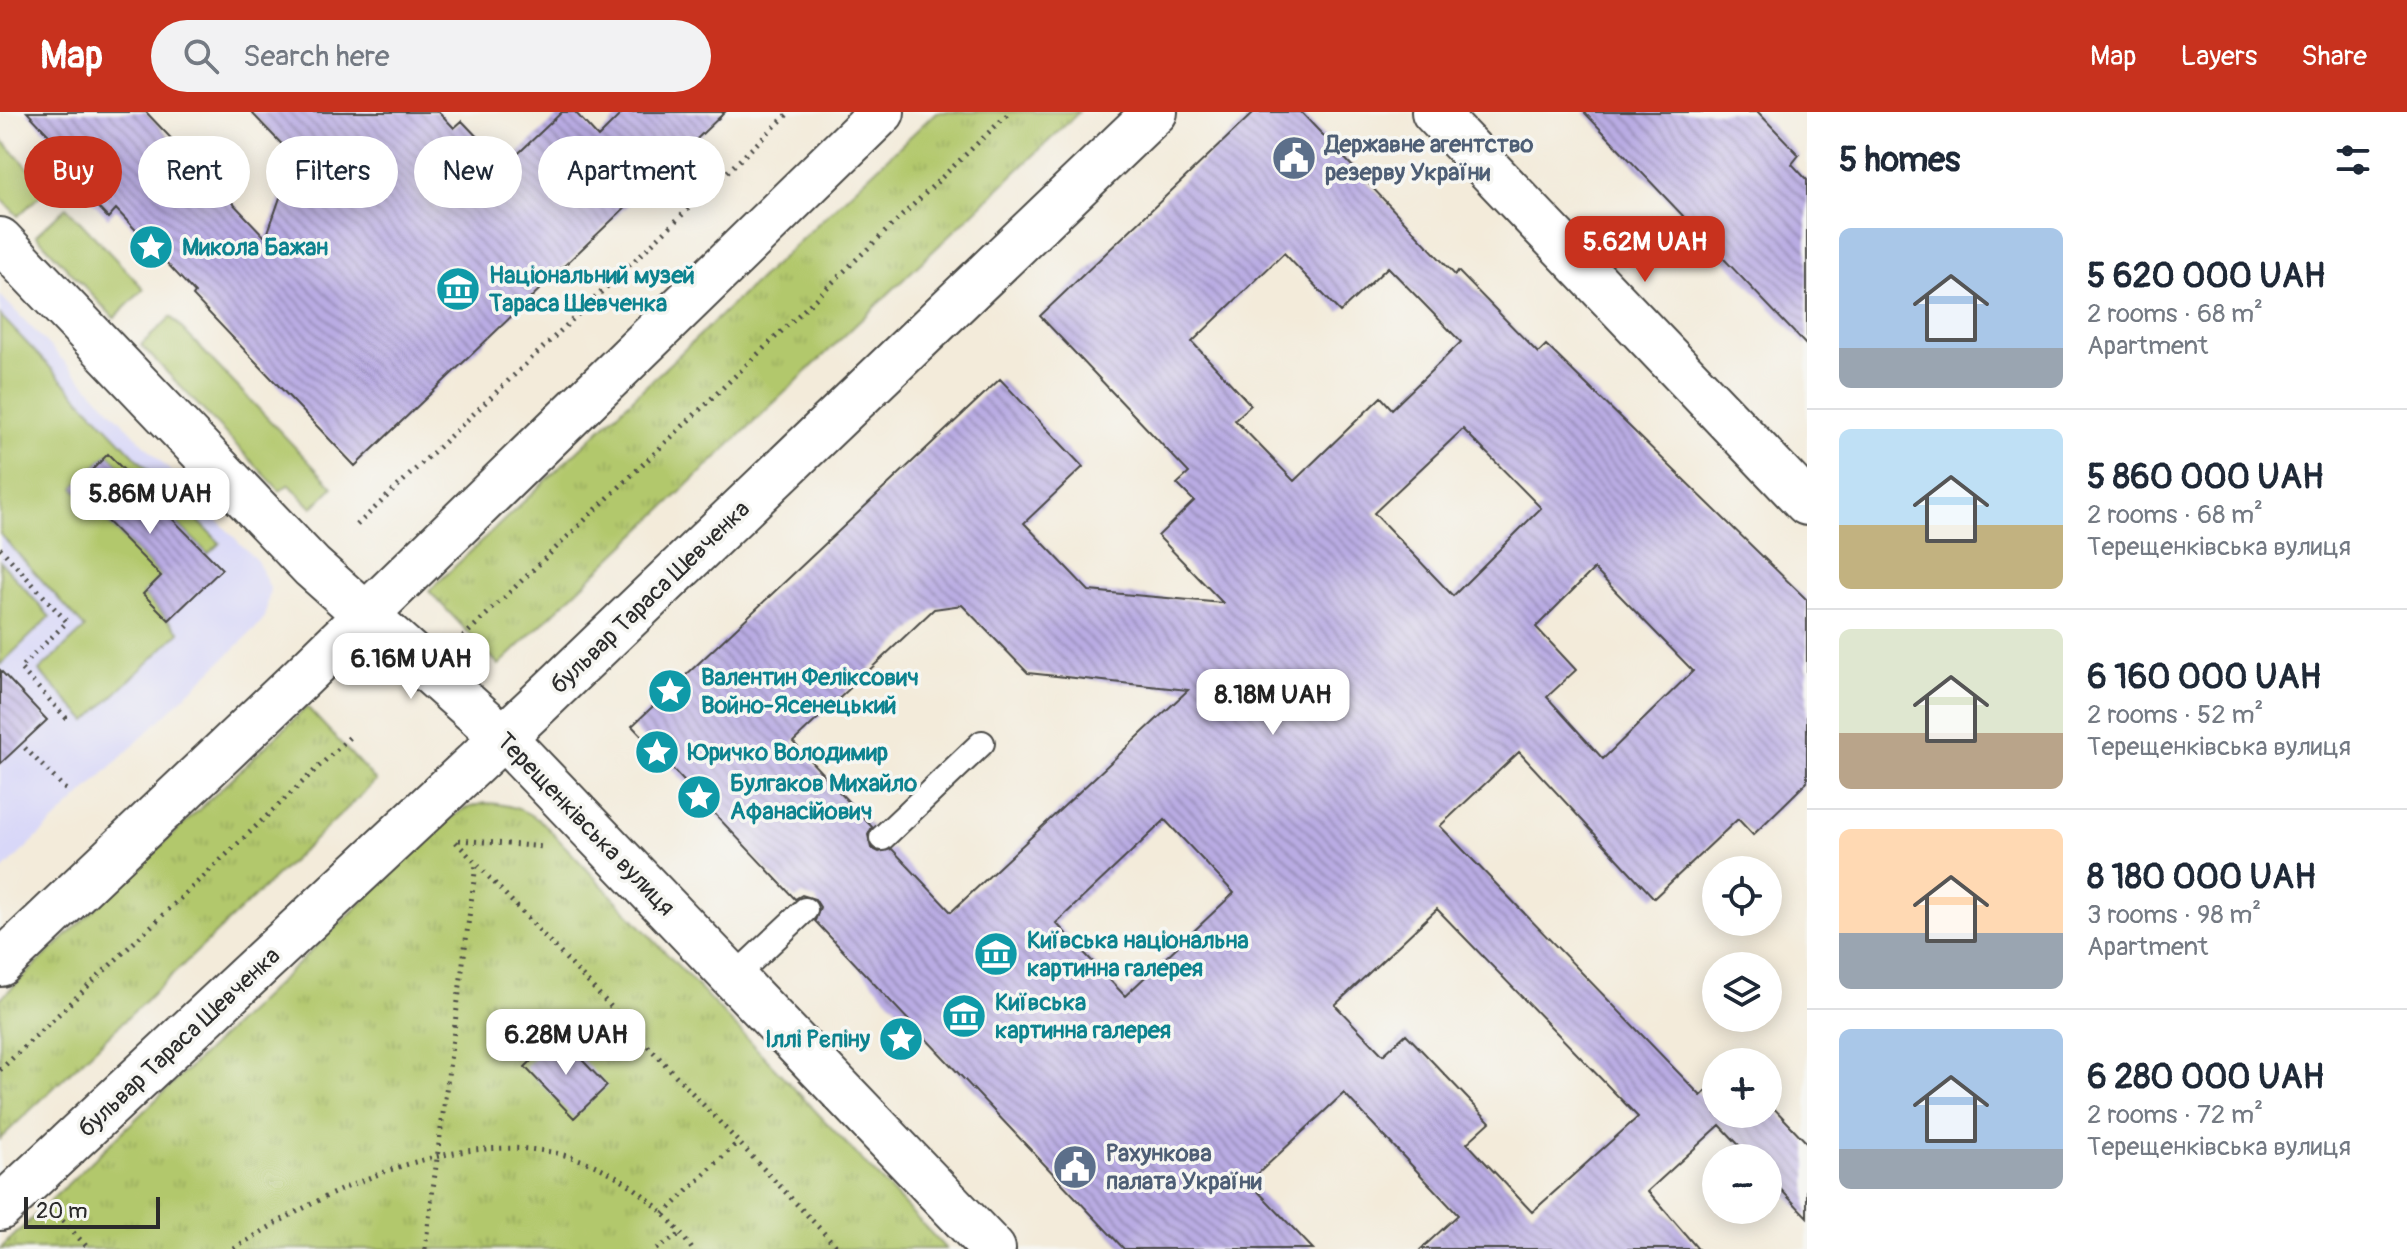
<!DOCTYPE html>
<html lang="en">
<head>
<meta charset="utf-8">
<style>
	body { margin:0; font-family:Pangolin,sans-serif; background:#f2f2f3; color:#1f2937; height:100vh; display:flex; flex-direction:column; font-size:30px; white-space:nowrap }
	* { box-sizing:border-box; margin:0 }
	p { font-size:26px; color:#747a83 }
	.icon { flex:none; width:44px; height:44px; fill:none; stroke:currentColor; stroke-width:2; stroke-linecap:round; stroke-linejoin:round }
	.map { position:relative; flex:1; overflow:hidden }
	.details { display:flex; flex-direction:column; background:#fff; width:600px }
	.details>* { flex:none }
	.banner { position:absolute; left:24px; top:24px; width:760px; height:72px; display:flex; gap:16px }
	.tools { position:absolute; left:1702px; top:744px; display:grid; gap:16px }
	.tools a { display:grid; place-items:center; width:80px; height:80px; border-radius:50%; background:#fff; box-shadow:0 4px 20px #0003; font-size:40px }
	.scale { position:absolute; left:24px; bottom:20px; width:136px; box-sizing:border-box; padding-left:8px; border:4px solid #2b2b2b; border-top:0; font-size:22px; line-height:28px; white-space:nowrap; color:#2b2b2b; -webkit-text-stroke:6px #f6f6f2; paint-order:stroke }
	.price { position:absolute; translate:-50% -68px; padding:0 18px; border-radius:16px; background:#fff; color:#222; font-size:26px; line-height:52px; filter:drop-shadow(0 2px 4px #0008) }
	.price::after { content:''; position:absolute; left:50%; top:48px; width:24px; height:18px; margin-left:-12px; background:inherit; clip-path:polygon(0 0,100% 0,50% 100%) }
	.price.on { background:#c8321e; color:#fff }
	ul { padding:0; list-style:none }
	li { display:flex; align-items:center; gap:24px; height:200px; padding:0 32px }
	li+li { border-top:2px solid #e0e1e3 }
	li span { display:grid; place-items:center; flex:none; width:224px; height:160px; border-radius:12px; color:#555 }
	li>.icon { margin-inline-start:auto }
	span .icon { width:96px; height:96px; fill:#fffc; stroke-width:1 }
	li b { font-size:34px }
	h2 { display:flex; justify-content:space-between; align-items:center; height:96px; padding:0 32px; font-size:34px }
	.chip { padding:0 28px; border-radius:36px; background:#fff; box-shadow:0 4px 20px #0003; font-size:28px; line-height:72px }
	.chip.on { background:#c8321e; color:#fff }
	header { display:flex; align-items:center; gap:48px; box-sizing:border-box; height:112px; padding:0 40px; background:#c8321e; color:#fff }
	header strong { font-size:38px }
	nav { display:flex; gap:44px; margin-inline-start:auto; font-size:28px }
	.search { width:560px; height:72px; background:#f2f2f3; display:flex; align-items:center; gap:20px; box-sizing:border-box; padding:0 28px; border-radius:44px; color:#747a83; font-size:30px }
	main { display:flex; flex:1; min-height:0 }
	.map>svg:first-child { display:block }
</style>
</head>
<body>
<header>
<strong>Map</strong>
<div class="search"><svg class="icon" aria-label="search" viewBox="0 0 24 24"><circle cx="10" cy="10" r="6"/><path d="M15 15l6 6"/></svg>Search here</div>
<nav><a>Map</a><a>Layers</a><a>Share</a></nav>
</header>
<main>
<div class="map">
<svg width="1807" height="1137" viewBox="0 0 1807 1137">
	<defs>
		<pattern id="park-tufts" width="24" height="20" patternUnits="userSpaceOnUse" patternTransform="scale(2)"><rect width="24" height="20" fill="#b2c86c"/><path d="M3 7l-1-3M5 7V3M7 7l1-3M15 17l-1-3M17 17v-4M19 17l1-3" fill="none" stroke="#99ac5e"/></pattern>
		<pattern id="building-back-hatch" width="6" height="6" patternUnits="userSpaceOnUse" patternTransform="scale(2)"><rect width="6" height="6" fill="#b9ace3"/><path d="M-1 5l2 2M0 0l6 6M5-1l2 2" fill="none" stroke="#978cb8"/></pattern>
	</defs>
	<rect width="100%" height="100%" fill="#f6f6f2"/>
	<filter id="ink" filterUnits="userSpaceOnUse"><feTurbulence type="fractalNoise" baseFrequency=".0125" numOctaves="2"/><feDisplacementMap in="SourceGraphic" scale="16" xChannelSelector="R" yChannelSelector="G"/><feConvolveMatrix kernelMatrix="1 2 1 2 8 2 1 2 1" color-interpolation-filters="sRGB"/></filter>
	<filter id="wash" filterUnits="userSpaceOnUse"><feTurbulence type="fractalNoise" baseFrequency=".006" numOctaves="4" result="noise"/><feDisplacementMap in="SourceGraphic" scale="32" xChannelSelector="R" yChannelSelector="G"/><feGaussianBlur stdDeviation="1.8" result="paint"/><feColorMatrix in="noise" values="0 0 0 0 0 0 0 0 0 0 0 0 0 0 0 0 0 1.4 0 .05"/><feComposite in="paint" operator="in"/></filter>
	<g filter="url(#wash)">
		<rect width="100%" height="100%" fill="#f3ebda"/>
		<path fill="#d8d7f8" d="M0,183L257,449L270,476L265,505L255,517L0,761Z"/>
		<path fill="#b2c86c" stroke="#6e7a4c" stroke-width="2" d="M0,26L48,76L18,104L0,85Z
			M66,95L144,177L114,206L36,123Z
			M0,203L155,365L143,377L108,342L74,376L161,464L143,482L180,520L87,609L39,559L85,516L0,422Z
			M171,205L333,375L312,396L289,372L280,379L141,233Z
			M168,378L220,431L208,442L156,390Z
			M0,449L50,505L0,553Z"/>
		<path fill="url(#park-tufts)" stroke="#6e7a4c" stroke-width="2" d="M936,0H1079L499,553L429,479Z
			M307,595L376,669L0,1027V887Z
			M485,691C509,692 524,697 543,711L946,1137H0L447,709L464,697Z"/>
		<g id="blocks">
			<path fill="url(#building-back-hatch)" fill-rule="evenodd" d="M27,0H146L266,126L294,45L251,0H439L454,16L462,9L505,54L562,0H575L598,25L623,0H725L355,354L193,184L195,181L116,97L108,106L54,50L64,39Z
				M1254,0H1301L1455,163L1458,159L1538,241L1546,233L1807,488V670L1753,723L1738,707L1654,786L1519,640L1440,714L1701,984L1716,970V1002H1768V990L1807,1031V1105L1768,1064V1046H1751L1720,1013L1648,1079L1698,1137H1421L1458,1103L1344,981L1249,1070L1313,1137H1124L815,809L820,795L815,787L802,783L795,787L632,614L1000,267L1083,355L1024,411L1089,479L1223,491L1158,424L1194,389L1177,372L1189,361L1040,204ZM1284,141L1340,200L1388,155L1461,230L1392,297L1381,285L1294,369L1235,308L1251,293L1192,230ZM1463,317L1541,396L1453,484L1374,401ZM1594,457L1693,559L1603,647L1547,585L1576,558L1536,515ZM962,493L1028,561L1188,578L951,800L892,737L879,740L871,736L868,723L872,715L793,630L934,497ZM1165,708L1234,781L1125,884L1056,811ZM1437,797L1638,1005L1532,1100L1467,1031L1490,1010L1406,922L1383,943L1335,893Z
				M1584,0H1758L1799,43L1792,52L1807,68V234Z
				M108,342L222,457L169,508L143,482L161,464L74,376Z
				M0,558L47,608L0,652Z
				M563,928L607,974L574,1006L525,955L550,931L555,936Z"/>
		</g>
	</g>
	<g filter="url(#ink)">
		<use href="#blocks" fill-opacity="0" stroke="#494845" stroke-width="2"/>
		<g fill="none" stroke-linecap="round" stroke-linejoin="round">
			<g stroke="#494845" stroke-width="28">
				<path id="lane" d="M882,726L982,631
					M733,866L805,798"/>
			</g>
			<g stroke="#494845" stroke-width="48">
				<path id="street" d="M1434,0L1807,391
					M0,128L312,455L365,502
					M502,624L993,1137"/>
			</g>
			<g stroke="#494845" stroke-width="48">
				<path id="secondary" d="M365,502L502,624"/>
			</g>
			<g stroke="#494845" stroke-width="48">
				<path id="primary" d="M0,852L300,567L882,0
					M0,1096L532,598L1155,0"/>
			</g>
			<path stroke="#494845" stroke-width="5" stroke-dasharray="2 6" stroke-linecap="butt" d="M357,413L790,0
				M0,436L67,510L20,556L69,609
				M463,525L1010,0
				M25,636L68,680
				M459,728L545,735
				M456,730L839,1137
				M0,958L353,622
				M664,1102L738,1030
				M57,1103L89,1137
				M234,1137C375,1046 574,965 692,1137
				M425,1137L476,753
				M656,1137L681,1122"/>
			<use href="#lane" stroke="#fff" stroke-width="24"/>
			<use href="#street" stroke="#fff" stroke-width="44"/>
			<use href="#secondary" stroke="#fff" stroke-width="44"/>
			<use href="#primary" stroke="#fff" stroke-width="44"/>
		</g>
	</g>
	<defs>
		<g id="civic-disc" transform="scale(2.3)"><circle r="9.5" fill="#5c6f8a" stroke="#f6f6f2"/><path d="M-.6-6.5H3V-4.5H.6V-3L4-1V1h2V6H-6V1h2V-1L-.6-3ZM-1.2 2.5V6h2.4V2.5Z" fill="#fff"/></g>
		<g id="sight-disc" transform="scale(2.3)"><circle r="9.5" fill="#0f9aa8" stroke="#f6f6f2"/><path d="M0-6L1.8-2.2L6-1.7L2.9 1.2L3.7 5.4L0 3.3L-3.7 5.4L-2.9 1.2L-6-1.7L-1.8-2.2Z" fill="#fff"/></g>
		<g id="museum-disc" transform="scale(2.3)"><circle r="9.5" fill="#0f9aa8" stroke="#f6f6f2"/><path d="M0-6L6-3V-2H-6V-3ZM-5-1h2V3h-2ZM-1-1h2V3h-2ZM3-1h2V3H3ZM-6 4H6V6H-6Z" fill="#fff"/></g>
	</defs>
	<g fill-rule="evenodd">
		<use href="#civic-disc" x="1294" y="46"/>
		<use href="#sight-disc" x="151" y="135"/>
		<use href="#museum-disc" x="458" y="177"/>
		<use href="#sight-disc" x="670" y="579"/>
		<use href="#sight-disc" x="657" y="640"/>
		<use href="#sight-disc" x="699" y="685"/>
		<use href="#museum-disc" x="996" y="842"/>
		<use href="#museum-disc" x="964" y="904"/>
		<use href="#sight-disc" x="901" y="927"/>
		<use href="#civic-disc" x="1075" y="1055"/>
	</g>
	<g text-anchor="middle" stroke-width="7" stroke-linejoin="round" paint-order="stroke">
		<g font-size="24" font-weight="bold" fill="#4e5e75" stroke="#f6f6f2" text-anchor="start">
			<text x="1325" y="40">Державне агентство<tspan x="1325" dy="28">резерву України</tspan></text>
			<text x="1106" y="1049">Рахункова<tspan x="1106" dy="28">палата України</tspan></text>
		</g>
		<g font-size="24" font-weight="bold" fill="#0d838f" stroke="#f6f6f2" text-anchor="start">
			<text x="182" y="143">Микола Бажан</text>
			<text x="489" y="171">Національний музей<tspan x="489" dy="28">Тараса Шевченка</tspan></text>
			<text x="701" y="573">Валентин Феліксович<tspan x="701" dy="28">Войно-Ясенецький</tspan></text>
			<text x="688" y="648">Юричко Володимир</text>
			<text x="730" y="679">Булгаков Михайло<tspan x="730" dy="28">Афанасійович</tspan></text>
			<text x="1027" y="836">Київська національна<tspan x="1027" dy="28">картинна галерея</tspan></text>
			<text x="995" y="898">Київська<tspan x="995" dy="28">картинна галерея</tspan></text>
			<text x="870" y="935" text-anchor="end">Іллі Рєпіну</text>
		</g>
		<g font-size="24" fill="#2b2b2b" stroke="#f6f6f2">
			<text transform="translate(650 485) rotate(-44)" y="8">бульвар Тараса Шевченка</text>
			<text transform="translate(586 712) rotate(46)" y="8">Терещенківська вулиця</text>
			<text transform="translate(179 930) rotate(-43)" y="8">бульвар Тараса Шевченка</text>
		</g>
	</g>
</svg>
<div class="tools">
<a><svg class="icon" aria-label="locate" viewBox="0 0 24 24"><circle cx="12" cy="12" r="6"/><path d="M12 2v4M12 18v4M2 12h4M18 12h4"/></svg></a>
<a><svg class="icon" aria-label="layers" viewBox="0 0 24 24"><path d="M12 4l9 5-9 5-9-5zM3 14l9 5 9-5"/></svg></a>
<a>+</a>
<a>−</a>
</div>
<div class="scale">20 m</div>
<b class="price on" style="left:1645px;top:172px">5.62M UAH</b>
<b class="price" style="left:150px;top:424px">5.86M UAH</b>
<b class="price" style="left:411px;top:589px">6.16M UAH</b>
<b class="price" style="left:1273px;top:625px">8.18M UAH</b>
<b class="price" style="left:566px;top:965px">6.28M UAH</b>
<div class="banner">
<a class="chip on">Buy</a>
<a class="chip">Rent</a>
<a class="chip">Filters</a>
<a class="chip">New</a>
<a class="chip">Apartment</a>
</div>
</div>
<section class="details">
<h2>5 homes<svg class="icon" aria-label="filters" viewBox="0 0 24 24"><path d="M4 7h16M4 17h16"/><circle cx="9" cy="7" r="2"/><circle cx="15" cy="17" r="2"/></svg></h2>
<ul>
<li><span style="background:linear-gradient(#a9c7e8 75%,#9aa5b1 0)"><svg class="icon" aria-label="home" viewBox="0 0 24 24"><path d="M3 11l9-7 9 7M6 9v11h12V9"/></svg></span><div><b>5 620 000 UAH</b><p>2 rooms · 68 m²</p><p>Apartment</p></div></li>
<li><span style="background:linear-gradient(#bfe0f5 60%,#c2b280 0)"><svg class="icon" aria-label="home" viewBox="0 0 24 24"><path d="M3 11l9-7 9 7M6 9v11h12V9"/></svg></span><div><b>5 860 000 UAH</b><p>2 rooms · 68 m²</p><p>Терещенківська вулиця</p></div></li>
<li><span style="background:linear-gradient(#dfe7d0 65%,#b9a48a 0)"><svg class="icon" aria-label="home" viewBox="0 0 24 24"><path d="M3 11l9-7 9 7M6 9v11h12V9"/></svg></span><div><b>6 160 000 UAH</b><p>2 rooms · 52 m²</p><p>Терещенківська вулиця</p></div></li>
<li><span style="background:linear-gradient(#ffd9b3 65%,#9aa5b1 0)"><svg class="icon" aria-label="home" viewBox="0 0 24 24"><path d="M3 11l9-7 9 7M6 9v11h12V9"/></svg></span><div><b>8 180 000 UAH</b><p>3 rooms · 98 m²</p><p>Apartment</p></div></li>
<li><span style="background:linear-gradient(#a9c7e8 75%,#9aa5b1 0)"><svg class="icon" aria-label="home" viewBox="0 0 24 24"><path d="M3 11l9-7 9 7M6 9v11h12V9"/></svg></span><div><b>6 280 000 UAH</b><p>2 rooms · 72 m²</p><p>Терещенківська вулиця</p></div></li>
</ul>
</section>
</main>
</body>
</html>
